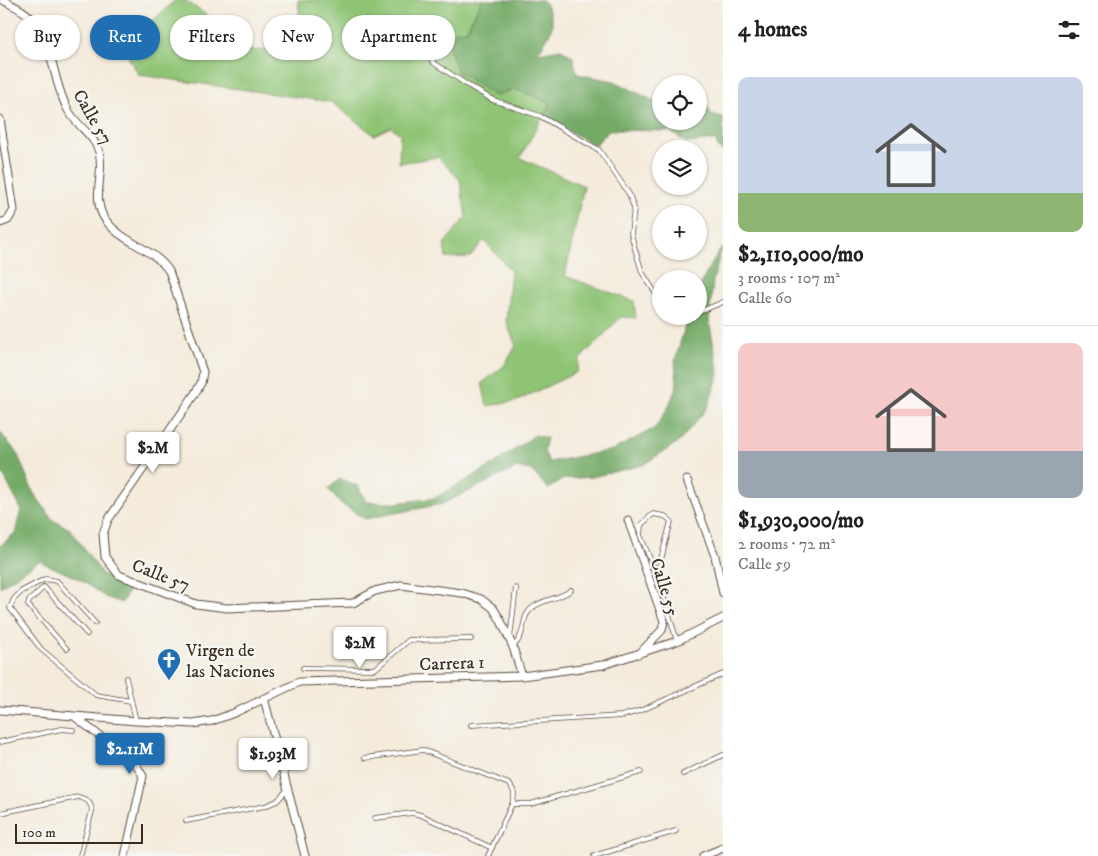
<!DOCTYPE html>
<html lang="en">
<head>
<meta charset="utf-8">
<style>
	body { margin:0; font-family:"IM FELL DW Pica",serif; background:#f6f6f6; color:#202124; height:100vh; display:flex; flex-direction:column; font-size:19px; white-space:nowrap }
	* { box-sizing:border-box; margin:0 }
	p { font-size:16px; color:#757577 }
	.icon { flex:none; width:28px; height:28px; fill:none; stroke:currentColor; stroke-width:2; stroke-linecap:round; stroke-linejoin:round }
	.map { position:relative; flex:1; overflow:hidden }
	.panel { display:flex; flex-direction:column; background:#fff; width:375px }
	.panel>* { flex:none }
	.top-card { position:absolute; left:15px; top:15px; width:475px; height:45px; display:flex; gap:10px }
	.tools { position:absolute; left:652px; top:75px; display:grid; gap:10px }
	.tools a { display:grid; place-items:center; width:55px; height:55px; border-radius:50%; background:#fff; box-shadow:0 1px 4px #0004; font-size:25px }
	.scale { position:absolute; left:15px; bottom:12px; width:128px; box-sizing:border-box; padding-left:5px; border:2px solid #3b2a1e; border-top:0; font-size:14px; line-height:18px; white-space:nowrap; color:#3b2a1e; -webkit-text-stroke:4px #f6f6f2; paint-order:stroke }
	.price { position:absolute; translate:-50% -42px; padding:0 11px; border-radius:5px; background:#fff; color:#222; font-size:16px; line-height:32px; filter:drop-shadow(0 1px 2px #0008) }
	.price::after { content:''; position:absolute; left:50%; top:30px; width:15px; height:11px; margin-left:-8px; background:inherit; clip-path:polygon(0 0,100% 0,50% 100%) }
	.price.on { background:#1f6fb2; color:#fff }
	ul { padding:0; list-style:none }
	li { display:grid; align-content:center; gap:10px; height:265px; padding:0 15px }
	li+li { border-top:1px solid #e0e0e0 }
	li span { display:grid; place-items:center; height:155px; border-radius:10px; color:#555 }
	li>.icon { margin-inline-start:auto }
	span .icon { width:90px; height:90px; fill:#fffc; stroke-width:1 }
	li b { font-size:21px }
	h2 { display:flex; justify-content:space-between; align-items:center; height:60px; padding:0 15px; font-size:21px }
	.chip { padding:0 18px; border-radius:22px; background:#fff; box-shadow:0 1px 4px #0004; font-size:18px; line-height:45px }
	.chip.on { background:#1f6fb2; color:#fff }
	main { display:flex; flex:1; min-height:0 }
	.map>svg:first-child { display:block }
</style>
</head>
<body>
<main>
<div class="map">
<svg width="723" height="856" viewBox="0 0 723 856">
	<rect width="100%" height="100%" fill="#f6f6f2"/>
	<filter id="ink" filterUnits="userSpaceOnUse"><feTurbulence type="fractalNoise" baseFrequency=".02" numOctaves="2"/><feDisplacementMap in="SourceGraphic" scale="10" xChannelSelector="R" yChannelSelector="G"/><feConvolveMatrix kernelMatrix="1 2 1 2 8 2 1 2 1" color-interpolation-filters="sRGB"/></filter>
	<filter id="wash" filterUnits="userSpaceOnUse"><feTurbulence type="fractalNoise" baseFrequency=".0096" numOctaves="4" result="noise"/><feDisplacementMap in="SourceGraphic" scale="20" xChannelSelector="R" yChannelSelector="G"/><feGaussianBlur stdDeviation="1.12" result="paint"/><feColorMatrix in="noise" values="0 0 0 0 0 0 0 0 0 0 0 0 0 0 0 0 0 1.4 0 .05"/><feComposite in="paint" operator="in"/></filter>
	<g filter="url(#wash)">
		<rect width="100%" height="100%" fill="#f4ebdb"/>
		<path fill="#8fc475" stroke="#65774a" d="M175,0H185L228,30L222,51L270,50L300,20L298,0H482L466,30L515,89L550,103L520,158L584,186L565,276L634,301L636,318L621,317L580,359L577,372L517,401L487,406L482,383L504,366L516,346L506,321L511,271L484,240L470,257L446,258L444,244L466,217L460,180L438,157L399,163L400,134L391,127L374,135L331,102L139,75L125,52L121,28L135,37Z"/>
		<path fill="#73aa66" stroke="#576a42" d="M482,0H543C559,27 552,29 538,53L561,49L573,57L577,74L614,81L658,103L661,101V121H699V96L704,100L711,114L723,117V151L719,149L715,140L687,143L670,131L610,130L595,145L543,117L550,103L515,89L495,96L458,72L448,44L456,31L467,30Z
			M722,247L713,281L709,320L719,374L708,407L680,441L643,465L592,477L564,479L548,489L531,470L517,468L442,504L365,519L343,505L328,489L340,479L358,486L366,502L395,503L435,498L491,466L535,435L547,438L544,451L549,462L613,450L655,428L668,408L677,385L675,361L688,316H699V289L708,269Z
			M0,432L17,453L33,492L53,520L70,529L103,575L130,588L122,603L105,597L81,580L39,561L0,587V546L15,533L21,509L0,469Z"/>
	</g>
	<g filter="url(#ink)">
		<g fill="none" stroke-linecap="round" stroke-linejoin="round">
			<g stroke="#57473a" stroke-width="5.5">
				<path id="lane" d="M386,21L418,42L434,63L469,86L493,100L540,116L599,150L629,194L634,208L631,234L635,249L642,272L661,302
					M699,312L723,302
					M676,316H689
					M657,575L671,521L665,516L653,514L641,525L640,535L657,575L677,641
					M44,587L29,601L28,605L67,649
					M44,587L87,634
					M95,623L57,581L45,579L22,591L14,599L10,608L41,649L96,695L131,701
					M510,638L516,588
					M513,647C528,631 520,619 531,609C542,598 559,600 571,590
					M303,668L375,669L409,640L471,639
					M126,678L136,721
					M471,725L622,716L642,710L723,674
					M0,742L62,729L73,730
					M365,758L423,750L509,784C515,791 515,795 512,804L488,856
					M683,774L723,755
					M512,804H531L641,772
					M0,813L78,797C87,799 91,802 92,811L80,856
					M375,818L412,813L421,815L492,848
					M186,821L265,806L277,801L287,790
					M594,856L676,831"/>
			</g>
			<g stroke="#57473a" stroke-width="9">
				<path id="street" d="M3,0C11,5 22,9 29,16C55,41 51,80 68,110C76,125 95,136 99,152C105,173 92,195 103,216C119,243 152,246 169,271L203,372L201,383L194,395L108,520L103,534L105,557L119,575L196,604L227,608L353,603L375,591L401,585L462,593L481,599L493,608L500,619L513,647L522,676
					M0,119L14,210L8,220L0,223
					M687,480L715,556L723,593
					M628,520L664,621L662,630L639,654
					M264,698L305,856
					M0,710L136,721L193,724L212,721L234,713L299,682L522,676L603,665L677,641L723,618
					M75,717L135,763L143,776L125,856
					M703,856L723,848"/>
			</g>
			<use href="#lane" stroke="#fff" stroke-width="4"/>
			<use href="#street" stroke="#fff" stroke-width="7"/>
		</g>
	</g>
	<defs>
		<g id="church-pin" transform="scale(1.25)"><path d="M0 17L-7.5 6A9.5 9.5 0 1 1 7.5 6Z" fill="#1f6fb2" stroke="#f6f6f2"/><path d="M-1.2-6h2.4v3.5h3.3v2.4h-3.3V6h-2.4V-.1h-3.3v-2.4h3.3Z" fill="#fff"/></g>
	</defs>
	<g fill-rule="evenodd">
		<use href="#church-pin" x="169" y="660"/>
	</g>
	<g text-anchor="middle" stroke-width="4.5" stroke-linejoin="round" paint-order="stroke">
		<g font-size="18" fill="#3b2a1e" stroke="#f6f6f2">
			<text transform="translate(93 117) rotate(60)" y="6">Calle 57</text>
			<text transform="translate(161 575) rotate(21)" y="6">Calle 57</text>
			<text transform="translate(665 587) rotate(73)" y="6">Calle 55</text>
			<text transform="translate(452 663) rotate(-2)" y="6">Carrera 1</text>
		</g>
		<g font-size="18" fill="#3b2a1e" stroke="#f6f6f2" text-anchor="start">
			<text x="186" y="656">Virgen de<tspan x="186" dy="21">las Naciones</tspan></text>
		</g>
	</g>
</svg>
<div class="tools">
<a><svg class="icon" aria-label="locate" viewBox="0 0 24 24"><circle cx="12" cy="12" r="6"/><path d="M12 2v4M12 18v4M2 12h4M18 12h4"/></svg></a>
<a><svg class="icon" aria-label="layers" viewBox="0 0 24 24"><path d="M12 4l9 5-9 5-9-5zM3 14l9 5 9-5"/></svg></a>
<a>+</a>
<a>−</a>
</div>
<div class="scale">100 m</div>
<b class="price" style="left:153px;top:474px">$2M</b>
<b class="price" style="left:360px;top:669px">$2M</b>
<b class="price on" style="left:130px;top:775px">$2.11M</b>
<b class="price" style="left:273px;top:780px">$1.93M</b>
<div class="top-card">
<a class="chip">Buy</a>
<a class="chip on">Rent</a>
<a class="chip">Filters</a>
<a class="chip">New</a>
<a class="chip">Apartment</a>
</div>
</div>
<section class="panel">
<h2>4 homes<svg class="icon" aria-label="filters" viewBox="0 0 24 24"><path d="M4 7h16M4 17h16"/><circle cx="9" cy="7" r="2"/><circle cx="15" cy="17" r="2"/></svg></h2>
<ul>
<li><span style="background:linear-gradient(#c9d6e8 75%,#8fb573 0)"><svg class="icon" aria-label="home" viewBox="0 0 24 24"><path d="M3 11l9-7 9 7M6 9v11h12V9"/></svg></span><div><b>$2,110,000/mo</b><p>3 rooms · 107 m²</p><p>Calle 60</p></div></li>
<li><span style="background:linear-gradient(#f6c9c9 70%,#9aa5b1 0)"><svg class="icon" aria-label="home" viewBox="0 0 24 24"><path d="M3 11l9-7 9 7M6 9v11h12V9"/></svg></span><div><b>$1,930,000/mo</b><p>2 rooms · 72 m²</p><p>Calle 59</p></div></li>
</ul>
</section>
</main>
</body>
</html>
